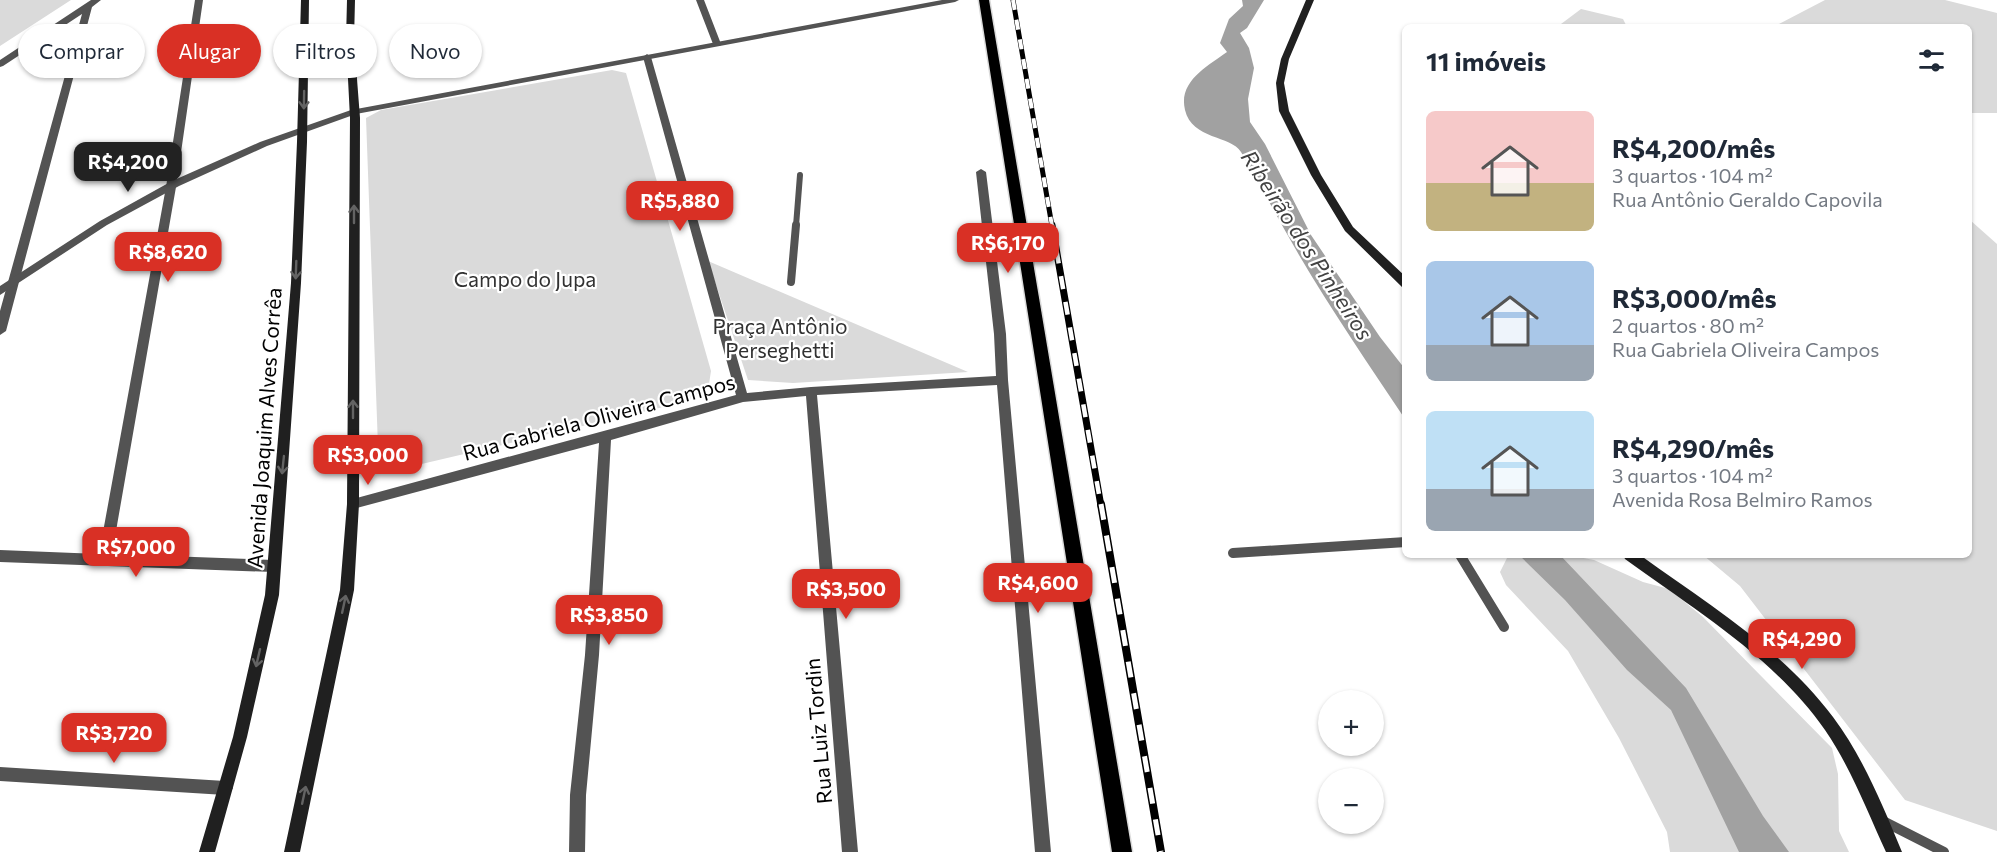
<!DOCTYPE html>
<html lang="pt">
<head>
<meta charset="utf-8">
<style>
	body { margin:0; font-family:Commissioner,sans-serif; background:#f6f6f7; color:#1f2937; height:100vh; display:flex; flex-direction:column; font-size:22px; white-space:nowrap }
	* { box-sizing:border-box; margin:0 }
	p { font-size:20px; color:#747a83 }
	.icon { flex:none; width:33px; height:33px; fill:none; stroke:currentColor; stroke-width:2; stroke-linecap:round; stroke-linejoin:round }
	.map { position:relative; flex:1; overflow:hidden }
	.panel { position:absolute; left:1402px; top:24px; width:570px; height:534px; display:flex; flex-direction:column; background:#fff; border-radius:9px; box-shadow:0 2px 4px #0004 }
	.panel>* { flex:none }
	.guide { position:absolute; left:18px; top:24px; width:570px; height:54px; display:flex; gap:12px }
	.fabs { position:absolute; left:1318px; top:690px; display:grid; gap:12px }
	.fabs a { display:grid; place-items:center; width:66px; height:66px; border-radius:50%; background:#fff; box-shadow:0 2px 4px #0004; font-size:30px }
	.price { position:absolute; translate:-50% -51px; padding:0 14px; border-radius:12px; background:#d93025; color:#fff; font-size:20px; line-height:39px; filter:drop-shadow(0 2px 3px #0008) }
	.price::after { content:''; position:absolute; left:50%; top:36px; width:18px; height:14px; margin-left:-9px; background:inherit; clip-path:polygon(0 0,100% 0,50% 100%) }
	.price.current { background:#222; color:#fff }
	ul { padding:0; list-style:none }
	li { display:flex; align-items:center; gap:18px; height:150px; padding:0 24px }
	li span { display:grid; place-items:center; flex:none; width:168px; height:120px; border-radius:9px; color:#555 }
	li>.icon { margin-inline-start:auto }
	span .icon { width:72px; height:72px; fill:#fffc; stroke-width:1 }
	li b { font-size:26px }
	h2 { display:flex; justify-content:space-between; align-items:center; height:72px; padding:0 24px; font-size:26px }
	.tag { padding:0 21px; border-radius:27px; background:#fff; box-shadow:0 2px 4px #0004; font-size:21px; line-height:54px }
	.tag.current { background:#d93025; color:#fff }
	.map>svg:first-child { display:block }
</style>
</head>
<body>
<div class="map">
<svg width="1997" height="852" viewBox="0 0 1997 852">
	<rect width="100%" height="100%" fill="#fff"/>
	<path fill="#dadada" d="M0,0H71L0,46Z
		M1825,0H1945L1997,13V113H1970V27H1773Z
		M1581,9L1623,19L1627,27H1557Z
		M612,70L626,73L711,371L709,384L689,401L379,474L366,118L381,110Z
		M1970,220L1997,244V831L1905,800L1740,586L1703,555H1970Z
		M708,261L968,372L793,383L748,380Z
		M1514,555H1568L1594,560L1643,582L1669,589L1703,617L1832,748L1838,774L1839,831L1849,852H1670L1667,832L1619,738L1568,651L1506,585L1500,572L1507,558Z"/>
	<path fill="#a1a1a1" d="M1242,0H1264L1247,28L1240,33L1249,48L1254,68L1248,99L1250,122L1265,144L1311,235L1380,337L1405,369V419C1369,365 1332,311 1299,255C1279,221 1261,186 1241,152C1231,135 1192,140 1185,110C1178,81 1208,66 1227,52L1220,43L1229,19L1243,6Z
		M1519,555H1560L1686,688L1763,816L1789,852H1739L1671,710L1627,670L1565,600Z"/>
	<g fill="none" stroke-linecap="round" stroke-linejoin="round">
		<g stroke="#dbdbdb" stroke-width="3">
			<path id="primary" d="M979,0H989L1132,852H1112Z"/>
		</g>
		<path stroke="#535353" stroke-width="6" d="M796,226L800,175"/>
		<path stroke="#535353" stroke-width="8" d="M791,282L796,225"/>
		<path stroke="#535353" stroke-width="10" d="M1233,553L1406,542
			M1460,555L1504,627
			M1881,820L1944,852"/>
		<path fill="#535353" fill-rule="evenodd" d="M91,0H101L92,7L6,331L0,335V311L82,14L3,66L0,67V60Z
			M195,0H203L176,187L112,554L273,560L278,562L280,566L278,570L273,572L0,562V550L99,554L166,187Z
			M696,0H704L721,44L720,46L713,44Z
			M647,54L651,57L747,393L811,387L996,376L994,334L976,172L981,169L986,172L1006,334L1008,380L1051,852H1035L997,385L817,395L858,852H842L806,396L743,402L611,440L599,655L586,795L585,852H569L570,795L585,655L599,443L353,509L349,508L347,504L349,500L353,499L736,395L643,57Z
			M0,767L225,781L230,783L233,788L230,793L225,795L0,781Z"/>
		<path fill="#535353" fill-rule="evenodd" d="M942,0H959L955,2L356,114L267,146L179,186L107,225L0,295V286L100,221L172,181L260,142L351,110Z"/>
		<path fill="#202020" fill-rule="evenodd" d="M301,0H309L307,142L301,283L279,595L247,737L215,852H199L233,737L265,595L291,283L297,142Z
			M347,0H355L354,40L360,118L359,504L354,590L300,852H284L340,590L347,504L350,118L346,40Z
			M1306,0H1314L1289,59L1284,83L1289,111L1321,175L1353,227L1406,277V288L1402,287L1345,231L1311,175L1279,111L1276,83L1281,59Z
			M1623,555H1640C1708,604 1782,649 1833,717C1863,757 1883,806 1902,852H1886C1867,811 1851,768 1825,730C1775,658 1695,610 1625,559Z"/>
		<use href="#primary" fill="#000" fill-rule="evenodd"/>
		<g stroke="#000" stroke-width="5">
			<path id="rail-far2" d="M1013,0L1052,226"/>
		</g>
		<g stroke="#000" stroke-width="7">
			<path id="rail-far1" d="M1052,225L1101,506"/>
		</g>
		<g stroke="#000" stroke-width="8">
			<path id="rail" d="M1101,504L1161,852"/>
		</g>
		<use href="#rail-far2" stroke="#fff" stroke-width="4" stroke-dasharray="10" stroke-linecap="butt"/>
		<use href="#rail-far1" stroke="#fff" stroke-width="4.5" stroke-dasharray="13" stroke-linecap="butt"/>
		<use href="#rail" stroke="#fff" stroke-width="5" stroke-dasharray="16" stroke-linecap="butt"/>
	</g>
	<defs><path id="oneway-shaft" d="M-6 0H5M1.5-3L5.5 0L1.5 3" fill="none" stroke-width="1.6" stroke-linecap="round" stroke-linejoin="round" transform="scale(1.5)"/></defs>
	<g stroke="#636363">
		<use href="#oneway-shaft" transform="translate(304 100) rotate(91)"/>
		<use href="#oneway-shaft" transform="translate(354 214) rotate(-90)"/>
		<use href="#oneway-shaft" transform="translate(296 270) rotate(92)"/>
		<use href="#oneway-shaft" transform="translate(353 409) rotate(-90)"/>
		<use href="#oneway-shaft" transform="translate(283 465) rotate(96)"/>
		<use href="#oneway-shaft" transform="translate(344 604) rotate(-78)"/>
		<use href="#oneway-shaft" transform="translate(258 658) rotate(103)"/>
		<use href="#oneway-shaft" transform="translate(304 795) rotate(-78)"/>
	</g>
	<g text-anchor="middle" stroke-width="4.5" stroke-linejoin="round" paint-order="stroke">
		<g font-size="21" fill="#313131" stroke="#fff">
			<text x="525" y="287">Campo do Jupa</text>
			<text x="780" y="334">Praça Antônio<tspan x="780" dy="24">Perseghetti</tspan></text>
		</g>
		<g font-size="21" fill="#000" stroke="#fff">
			<text transform="translate(599 418) rotate(-15)" y="7">Rua Gabriela Oliveira Campos</text>
			<text transform="translate(265 428) rotate(-86)" y="7">Avenida Joaquim Alves Corrêa</text>
			<text transform="translate(819 731) rotate(-95)" y="7">Rua Luiz Tordin</text>
		</g>
		<g font-size="22" font-style="italic" fill="#424242" stroke="#fff">
			<text transform="translate(1307 245) rotate(57)" y="8">Ribeirão dos Pinheiros</text>
		</g>
	</g>
</svg>
<div class="fabs">
<a>+</a>
<a>−</a>
</div>
<b class="price current" style="left:128px;top:193px">R$4,200</b>
<b class="price" style="left:680px;top:232px">R$5,880</b>
<b class="price" style="left:1008px;top:274px">R$6,170</b>
<b class="price" style="left:168px;top:283px">R$8,620</b>
<b class="price" style="left:368px;top:486px">R$3,000</b>
<b class="price" style="left:136px;top:578px">R$7,000</b>
<b class="price" style="left:1038px;top:614px">R$4,600</b>
<b class="price" style="left:846px;top:620px">R$3,500</b>
<b class="price" style="left:609px;top:646px">R$3,850</b>
<b class="price" style="left:1802px;top:670px">R$4,290</b>
<b class="price" style="left:114px;top:764px">R$3,720</b>
<div class="guide">
<a class="tag">Comprar</a>
<a class="tag current">Alugar</a>
<a class="tag">Filtros</a>
<a class="tag">Novo</a>
</div>
<section class="panel">
<h2>11 imóveis<svg class="icon" aria-label="filters" viewBox="0 0 24 24"><path d="M4 7h16M4 17h16"/><circle cx="9" cy="7" r="2"/><circle cx="15" cy="17" r="2"/></svg></h2>
<ul>
<li><span style="background:linear-gradient(#f6c9c9 60%,#c2b280 0)"><svg class="icon" aria-label="home" viewBox="0 0 24 24"><path d="M3 11l9-7 9 7M6 9v11h12V9"/></svg></span><div><b>R$4,200/mês</b><p>3 quartos · 104 m²</p><p>Rua Antônio Geraldo Capovila</p></div></li>
<li><span style="background:linear-gradient(#a9c7e8 70%,#9aa5b1 0)"><svg class="icon" aria-label="home" viewBox="0 0 24 24"><path d="M3 11l9-7 9 7M6 9v11h12V9"/></svg></span><div><b>R$3,000/mês</b><p>2 quartos · 80 m²</p><p>Rua Gabriela Oliveira Campos</p></div></li>
<li><span style="background:linear-gradient(#bfe0f5 65%,#9aa5b1 0)"><svg class="icon" aria-label="home" viewBox="0 0 24 24"><path d="M3 11l9-7 9 7M6 9v11h12V9"/></svg></span><div><b>R$4,290/mês</b><p>3 quartos · 104 m²</p><p>Avenida Rosa Belmiro Ramos</p></div></li>
</ul>
</section>
</div>
</body>
</html>
